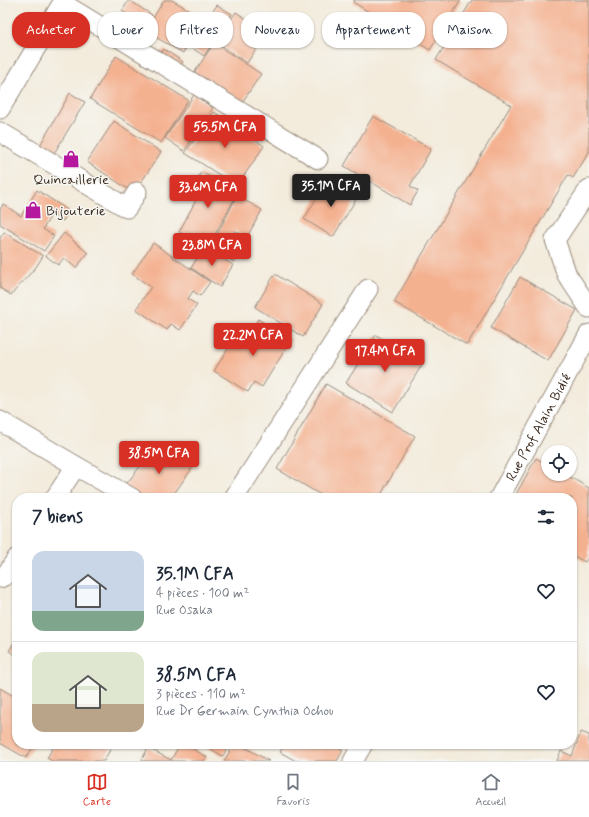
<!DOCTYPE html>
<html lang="fr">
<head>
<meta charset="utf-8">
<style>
	body { margin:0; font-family:Mynerve,sans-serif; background:#f6f6f7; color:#1f2937; height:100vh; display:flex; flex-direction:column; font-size:15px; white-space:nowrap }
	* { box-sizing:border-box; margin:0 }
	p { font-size:13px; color:#747a83 }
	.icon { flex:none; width:22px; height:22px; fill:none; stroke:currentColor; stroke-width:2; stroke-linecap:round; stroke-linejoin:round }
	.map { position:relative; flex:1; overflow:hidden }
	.panel { position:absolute; left:12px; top:493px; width:565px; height:256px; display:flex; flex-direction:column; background:#fff; border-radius:16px; box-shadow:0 1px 3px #0004 }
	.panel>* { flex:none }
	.guide { position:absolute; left:12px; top:12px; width:565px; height:36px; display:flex; gap:8px }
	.tools { position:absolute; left:541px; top:445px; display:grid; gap:8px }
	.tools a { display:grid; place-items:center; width:36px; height:36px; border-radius:50%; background:#fff; box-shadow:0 1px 3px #0004; font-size:20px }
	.price { position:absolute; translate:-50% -34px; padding:0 9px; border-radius:4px; background:#d93025; color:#fff; font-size:13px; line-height:26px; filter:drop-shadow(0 1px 2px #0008) }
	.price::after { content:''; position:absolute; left:50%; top:24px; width:12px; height:9px; margin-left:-6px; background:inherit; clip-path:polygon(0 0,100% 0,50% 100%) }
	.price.active { background:#222; color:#fff }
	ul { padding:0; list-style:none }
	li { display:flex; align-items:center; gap:12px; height:100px; padding:0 20px }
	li+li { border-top:1px solid #e0e1e3 }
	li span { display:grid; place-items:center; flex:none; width:112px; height:80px; border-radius:12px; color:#555 }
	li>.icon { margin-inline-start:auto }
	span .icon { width:48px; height:48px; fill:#fffc; stroke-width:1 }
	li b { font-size:17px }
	h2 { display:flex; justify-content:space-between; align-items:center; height:48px; padding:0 20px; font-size:17px }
	.pill { padding:0 14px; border-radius:16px; background:#fff; box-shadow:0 1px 3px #0004; font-size:14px; line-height:36px }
	.pill.active { background:#d93025; color:#fff }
	.tab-bar { display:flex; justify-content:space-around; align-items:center; height:56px; border-top:1px solid #e0e1e3; background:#fff; font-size:11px; color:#747a83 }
	.tab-bar a { display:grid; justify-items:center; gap:2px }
	.tab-bar .active { color:#d93025 }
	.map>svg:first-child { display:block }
</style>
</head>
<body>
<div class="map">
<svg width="589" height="761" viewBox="0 0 589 761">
	<rect width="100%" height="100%" fill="#f6f6f2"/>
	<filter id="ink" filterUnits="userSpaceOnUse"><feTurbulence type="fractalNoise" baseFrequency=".025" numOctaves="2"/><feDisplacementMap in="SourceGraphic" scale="8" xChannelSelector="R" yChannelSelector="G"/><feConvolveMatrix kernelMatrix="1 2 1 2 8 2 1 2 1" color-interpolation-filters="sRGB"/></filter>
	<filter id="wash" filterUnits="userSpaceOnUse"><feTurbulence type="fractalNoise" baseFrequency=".012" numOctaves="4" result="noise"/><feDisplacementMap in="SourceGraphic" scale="16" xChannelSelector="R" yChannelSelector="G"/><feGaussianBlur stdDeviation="0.9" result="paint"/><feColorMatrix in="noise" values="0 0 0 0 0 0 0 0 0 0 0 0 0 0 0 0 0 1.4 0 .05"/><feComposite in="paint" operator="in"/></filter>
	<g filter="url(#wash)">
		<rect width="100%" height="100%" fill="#f3ebdb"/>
		<g id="blocks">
			<path fill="#f4b190" d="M129,0L152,15L145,26L122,11Z
				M164,0H172L203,18L183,53L145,31Z
				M354,0H461L430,50L353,2Z
				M472,0H589V152L573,178L568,175L467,345L394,302L511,105L436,60Z
				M217,5L232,14L204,56L189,46Z
				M236,12L267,33L247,63L215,41Z
				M119,15L148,34L141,44L113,25Z
				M214,43L261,74L241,104L194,73Z
				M164,49L183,62L179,68L159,55Z
				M116,56L188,100L161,143L90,99Z
				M70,93L85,102L53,155L39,147Z
				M194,95L213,108L184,151L165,138Z
				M214,112L264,146L237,186L185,153Z
				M373,116L431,149L410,186L418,191L410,205L344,166Z
				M114,121L161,152L134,193L87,162Z
				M201,172L238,192L208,247L179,232L196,200L189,197Z
				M329,178L358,196L333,237L304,219Z
				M37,190L69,211L63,221L52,214L43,229L54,236L44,251L0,224V210L3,204L21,216Z
				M237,196L262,210L247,237L235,231L230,239L242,246L234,262L210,248Z
				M4,232L43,256L36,267L11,295L0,288V238Z
				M64,233L88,253L76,268L64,258L58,265L46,256Z
				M153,243L210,282L200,296L193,291L188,299L197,305L180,330L171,324L167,330L136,309L151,287L132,274Z
				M204,247L233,265L220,287L191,268Z
				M275,274L323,304L303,337L255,307Z
				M520,277L577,310L548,361L491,328Z
				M258,319L291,340L262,387L254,382L248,392L214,371L234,339L243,344Z
				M376,335L423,363L393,412L346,383Z
				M326,384L415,436L379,498H326L277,469Z
				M159,443L193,467L171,498H164L161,496L159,498H138L123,488Z
				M536,458L548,465V474H565L589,488V556L585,562L572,555V498H514Z
				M17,637V656L9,651Z
				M0,688L17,698V744H35L26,758L0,743Z
				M581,732L589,735V761H557L561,751L572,756Z
				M55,744H113L104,761H52L47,758Z
				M180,744H184L207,757L204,761H141L148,748L171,760Z
				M201,744H229L223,756Z
				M234,744H239L269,761H224Z
				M285,744H333L343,750L337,761H296L280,752Z"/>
		</g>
	</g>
	<g filter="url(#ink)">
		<use href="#blocks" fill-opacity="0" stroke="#978a7c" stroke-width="1"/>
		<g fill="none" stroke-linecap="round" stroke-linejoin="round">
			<g stroke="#978a7c" stroke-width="21">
				<g id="street">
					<path d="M62,3L318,159"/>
					<path d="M0,109L64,0"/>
					<path d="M0,132L127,208L137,192"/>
					<path d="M589,189L555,240L567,275L589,308"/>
					<path d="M0,421L76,466L132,498"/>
					<path d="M55,498L76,466"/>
					<path d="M234,498L368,289"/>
					<path id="s1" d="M499,498L589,334"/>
					<path d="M0,578L6,575L17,558"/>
					<path d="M353,761L363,744"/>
				</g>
			</g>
			<use href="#street" stroke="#fff" stroke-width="19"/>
		</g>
	</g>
	<defs>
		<g id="shop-bare" transform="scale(1.38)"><path d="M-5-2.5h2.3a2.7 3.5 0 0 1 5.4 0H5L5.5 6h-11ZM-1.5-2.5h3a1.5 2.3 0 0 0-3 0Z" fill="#b5179e" stroke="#f6f6f2" stroke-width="2.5" paint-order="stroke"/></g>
	</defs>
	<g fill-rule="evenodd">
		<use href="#shop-bare" x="71" y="159"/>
		<use href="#shop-bare" x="33" y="210"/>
	</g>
	<g text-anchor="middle" stroke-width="3" stroke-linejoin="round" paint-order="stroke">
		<g font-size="14" fill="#3b2a1e" stroke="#f6f6f2">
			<text x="71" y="184">Quincaillerie</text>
			<text x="46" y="215" text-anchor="start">Bijouterie</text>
		</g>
		<g font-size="14" fill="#3b2a1e" stroke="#f6f6f2">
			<text dy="5" stroke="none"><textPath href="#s1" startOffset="81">Rue Prof Alain Bidié</textPath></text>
		</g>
	</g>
</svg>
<div class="tools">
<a><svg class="icon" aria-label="locate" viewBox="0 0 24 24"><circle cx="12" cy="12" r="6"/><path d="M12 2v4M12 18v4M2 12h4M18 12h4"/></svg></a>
</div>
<b class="price" style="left:225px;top:149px">55.5M CFA</b>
<b class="price active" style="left:331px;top:208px">35.1M CFA</b>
<b class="price" style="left:208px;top:209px">33.6M CFA</b>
<b class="price" style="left:212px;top:267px">23.8M CFA</b>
<b class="price" style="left:253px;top:357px">22.2M CFA</b>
<b class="price" style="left:385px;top:373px">17.4M CFA</b>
<b class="price" style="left:159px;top:475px">38.5M CFA</b>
<div class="guide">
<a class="pill active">Acheter</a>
<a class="pill">Louer</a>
<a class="pill">Filtres</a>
<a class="pill">Nouveau</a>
<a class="pill">Appartement</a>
<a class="pill">Maison</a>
</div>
<section class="panel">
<h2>7 biens<svg class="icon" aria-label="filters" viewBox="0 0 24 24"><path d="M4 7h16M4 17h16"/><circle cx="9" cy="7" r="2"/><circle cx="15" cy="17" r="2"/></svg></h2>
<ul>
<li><span style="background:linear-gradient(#c9d6e8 75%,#7fa58c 0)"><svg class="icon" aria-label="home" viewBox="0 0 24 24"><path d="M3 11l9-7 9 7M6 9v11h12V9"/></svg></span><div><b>35.1M CFA</b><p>4 pièces · 100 m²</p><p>Rue Osaka</p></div><svg class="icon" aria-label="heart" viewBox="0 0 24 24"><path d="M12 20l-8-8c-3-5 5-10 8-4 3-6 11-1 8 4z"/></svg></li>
<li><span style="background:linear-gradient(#dfe7d0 65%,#b9a48a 0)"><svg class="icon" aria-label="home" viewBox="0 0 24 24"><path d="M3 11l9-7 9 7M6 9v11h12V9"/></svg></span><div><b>38.5M CFA</b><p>3 pièces · 110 m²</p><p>Rue Dr Germain Cynthia Ochou</p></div><svg class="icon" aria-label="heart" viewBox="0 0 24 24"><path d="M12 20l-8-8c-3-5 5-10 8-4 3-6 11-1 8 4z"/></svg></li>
</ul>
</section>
</div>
<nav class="tab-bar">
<a class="active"><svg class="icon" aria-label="map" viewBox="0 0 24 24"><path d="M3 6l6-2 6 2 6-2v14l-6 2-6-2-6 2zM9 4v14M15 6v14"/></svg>Carte</a>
<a><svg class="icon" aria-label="saved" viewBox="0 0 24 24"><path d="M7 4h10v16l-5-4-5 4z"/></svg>Favoris</a>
<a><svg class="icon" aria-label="home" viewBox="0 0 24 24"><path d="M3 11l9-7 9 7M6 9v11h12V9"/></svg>Accueil</a>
</nav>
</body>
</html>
